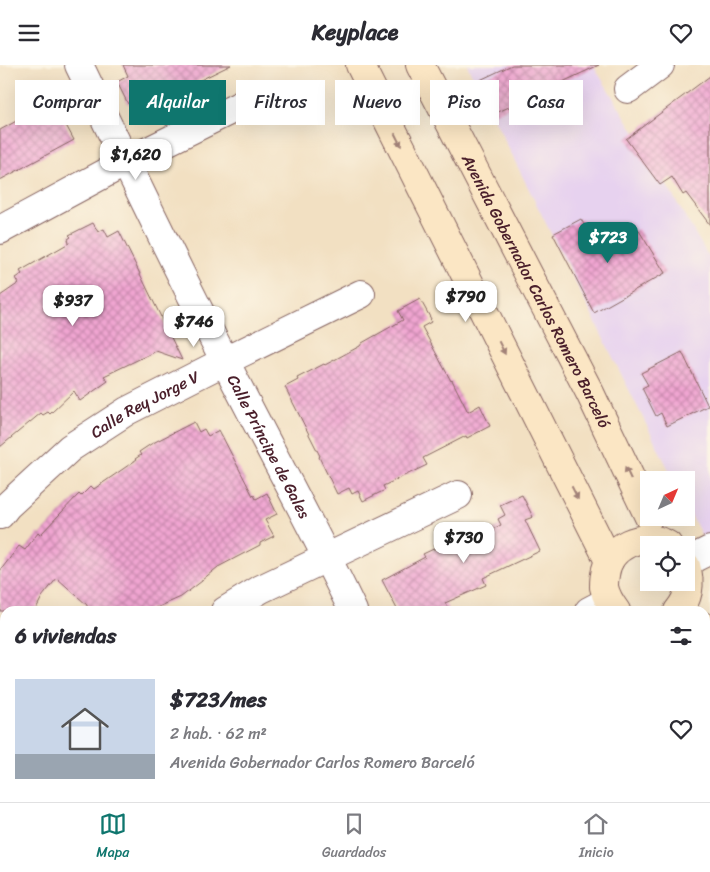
<!DOCTYPE html>
<html lang="es">
<head>
<meta charset="utf-8">
<style>
	body { margin:0; font-family:Sriracha,sans-serif; background:#f2f2f3; color:#2b2b33; height:100vh; display:flex; flex-direction:column; font-size:19px; white-space:nowrap }
	* { box-sizing:border-box; margin:0 }
	p { font-size:16px; color:#7c7c81 }
	.icon { flex:none; width:28px; height:28px; fill:none; stroke:currentColor; stroke-width:2; stroke-linecap:round; stroke-linejoin:round }
	.map { position:relative; flex:1; overflow:hidden }
	.sheet { position:absolute; left:0px; top:541px; width:710px; height:196px; display:flex; flex-direction:column; background:#fff; border-radius:15px 15px 0 0; box-shadow:0 5px 20px #0002 }
	.sheet>* { flex:none }
	.guide { position:absolute; left:15px; top:15px; width:680px; height:45px; display:flex; gap:10px }
	.needle { width:32px; rotate:44deg }
	.tools { position:absolute; left:640px; top:406px; display:grid; gap:10px }
	.tools a { display:grid; place-items:center; width:55px; height:55px; border-radius:0px; background:#fff; box-shadow:0 5px 20px #0002; font-size:25px }
	.price { position:absolute; translate:-50% -42px; padding:0 11px; border-radius:10px; background:#fff; color:#222; font-size:16px; line-height:32px; filter:drop-shadow(0 1px 2px #0008) }
	.price::after { content:''; position:absolute; left:50%; top:30px; width:15px; height:11px; margin-left:-8px; background:inherit; clip-path:polygon(0 0,100% 0,50% 100%) }
	.price.on { background:#0f766e; color:#fff }
	ul { padding:0; list-style:none }
	li { display:flex; align-items:center; gap:15px; height:125px; padding:0 15px }
	li span { display:grid; place-items:center; flex:none; width:140px; height:100px; border-radius:0px; color:#555 }
	li>.icon { margin-inline-start:auto }
	span .icon { width:60px; height:60px; fill:#fffc; stroke-width:1 }
	li b { font-size:21px }
	h2 { display:flex; justify-content:space-between; align-items:center; height:60px; padding:0 15px; font-size:21px }
	.tag { padding:0 18px; border-radius:0px; background:#fff; box-shadow:0 5px 20px #0002; font-size:18px; line-height:45px }
	.tag.on { background:#0f766e; color:#fff }
	header { display:flex; justify-content:space-between; align-items:center; height:65px; padding:0 15px; background:#fff; font-size:22px; font-weight:700 }
	.dock { display:flex; justify-content:space-around; align-items:center; height:70px; border-top:1px solid #e1e1e2; background:#fff; font-size:14px; color:#7c7c81 }
	.dock a { display:grid; justify-items:center; gap:2px }
	.dock .on { color:#0f766e }
	.map>svg:first-child { display:block }
</style>
</head>
<body>
<header><svg class="icon" aria-label="menu" viewBox="0 0 24 24"><path d="M4 6h16M4 12h16M4 18h16"/></svg>Keyplace<svg class="icon" aria-label="heart" viewBox="0 0 24 24"><path d="M12 20l-8-8c-3-5 5-10 8-4 3-6 11-1 8 4z"/></svg></header>
<div class="map">
<svg width="710" height="737" viewBox="0 0 710 737">
	<defs>
		<pattern id="building-cross-hatch" width="8" height="8" patternUnits="userSpaceOnUse" patternTransform="scale(1.25)"><rect width="8" height="8" fill="#f0a5d1"/><path d="M0 0l8 8M0 8l8-8" fill="none" stroke="#c486aa"/></pattern>
	</defs>
	<rect width="100%" height="100%" fill="#fcf5e5"/>
	<filter id="ink" filterUnits="userSpaceOnUse"><feTurbulence type="fractalNoise" baseFrequency=".02" numOctaves="2"/><feDisplacementMap in="SourceGraphic" scale="10" xChannelSelector="R" yChannelSelector="G"/><feConvolveMatrix kernelMatrix="1 2 1 2 8 2 1 2 1" color-interpolation-filters="sRGB"/></filter>
	<filter id="wash" filterUnits="userSpaceOnUse"><feTurbulence type="fractalNoise" baseFrequency=".0096" numOctaves="4" result="noise"/><feDisplacementMap in="SourceGraphic" scale="20" xChannelSelector="R" yChannelSelector="G"/><feGaussianBlur stdDeviation="1.12" result="paint"/><feColorMatrix in="noise" values="0 0 0 0 0 0 0 0 0 0 0 0 0 0 0 0 0 1.4 0 .05"/><feComposite in="paint" operator="in"/></filter>
	<g filter="url(#wash)">
		<rect width="100%" height="100%" fill="#f2e0c2"/>
		<path fill="#e7d2ef" d="M467,0H593L655,100L710,194V487L686,440V415H674Z"/>
		<g id="blocks">
			<path fill="url(#building-cross-hatch)" d="M123,0H231L186,22L187,24L184,25L187,30L163,41L159,32L153,35L150,28L128,39L117,17L128,11Z
				M512,0H599L494,49L478,16Z
				M710,11V160L686,128L683,130L672,112L660,120L626,74Z
				M53,36L74,75L0,115V65Z
				M581,154L598,186L638,164L665,208L594,248L553,169Z
				M93,158L98,167L104,164L108,172L119,166L182,295L156,286L104,311L108,316L80,336L74,326L50,349L48,347L43,350L41,348L0,382V231L19,218L16,213L22,209L20,206L69,178L68,174L71,172L69,170Z
				M420,234L431,254L430,255L431,257L422,262L451,316L452,315L468,347L480,340L490,361L467,373L466,371L423,393L427,400L383,421L385,425L363,436L358,426L352,429L349,423L337,429L319,392L320,391L285,322L298,315L297,313L324,299L325,300L360,281L362,278L403,255L398,246Z
				M682,287L708,341L667,361L661,348L656,351L642,323L648,320L641,308Z
				M194,357L199,367L204,364L208,371L219,365L253,431L254,430L256,434L267,428L277,449L265,455L274,471L260,478V480L218,502L202,515V516L181,532L154,544H149L147,546H87V540L57,513L42,532L35,546H0V506L19,481L25,485L38,468L40,470L79,429L81,431L91,421L94,424L136,395L135,394L141,390L139,387L151,379Z
				M522,430L533,452L525,455L540,486L483,513L486,520L445,538L450,546H398L382,515L425,492L423,489L444,479L447,486L501,460L498,454L505,450L500,440Z"/>
		</g>
	</g>
	<g filter="url(#ink)">
		<use href="#blocks" fill-opacity="0" stroke="#856360" stroke-width="1"/>
		<g fill="none" stroke-linecap="round" stroke-linejoin="round">
			<g stroke="#856360" stroke-width="30">
				<g id="street">
					<path id="s1" d="M79,0C127,99 174,199 225,296C267,380 313,461 353,546"/>
					<path d="M628,24L660,0"/>
					<path d="M0,165L126,97L255,33"/>
					<path id="s2" d="M0,450L7,441L70,383L127,346L225,296L361,229"/>
					<path d="M686,497L710,485"/>
					<path d="M225,546L261,524L458,430"/>
					<path d="M589,546L608,536"/>
					<path d="M0,677L5,680"/>
					<path d="M102,732L111,737"/>
					<path d="M456,732L460,737"/>
					<path d="M77,737L79,732"/>
				</g>
			</g>
			<g stroke="#856360" stroke-width="30">
				<g id="secondary">
					<path d="M360,0L609,496"/>
					<path id="s3" d="M420,0L590,328L649,452"/>
					<path d="M616,546C610,538 606,532 604,522C604,518 604,514 605,510C608,481 643,465 668,480"/>
					<path d="M678,546C690,532 691,518 686,501"/>
					<path d="M705,562L710,572"/>
					<path d="M705,696L710,706"/>
				</g>
			</g>
			<use href="#street" stroke="#fff" stroke-width="28"/>
			<use href="#secondary" stroke="#fbe6c4" stroke-width="28"/>
		</g>
		<defs><path id="oneway-solid" d="M-6-.8H1V-3.2L6.5 0L1 3.2V.8H-6Z" transform="scale(1.25)"/></defs>
		<g fill="#a28278">
			<use href="#oneway-solid" transform="translate(398 75) rotate(63)"/>
			<use href="#oneway-solid" transform="translate(502 283) rotate(63)"/>
			<use href="#oneway-solid" transform="translate(628 408) rotate(-115)"/>
			<use href="#oneway-solid" transform="translate(575 428) rotate(63)"/>
		</g>
	</g>
	<g text-anchor="middle" stroke-width="4" stroke-linejoin="round" paint-order="stroke">
		<g font-size="16" fill="#4a1f2b" stroke="#fcf5e5">
			<text dy="6" stroke="none"><textPath href="#s3" startOffset="254">Avenida Gobernador Carlos Romero Barceló</textPath></text>
			<text dy="6" stroke="none"><textPath href="#s2" startOffset="184">Calle Rey Jorge V</textPath></text>
			<text dy="6" stroke="none"><textPath href="#s1" startOffset="426">Calle Príncipe de Gales</textPath></text>
		</g>
	</g>
</svg>
<div class="tools">
<a><svg class="needle" viewBox="-14 -14 28 28"><path d="M0-13l5 13h-10z" fill="#e53935"/><path d="M0 13l5-13h-10z" fill="#7c7c81"/></svg></a>
<a><svg class="icon" aria-label="locate" viewBox="0 0 24 24"><circle cx="12" cy="12" r="6"/><path d="M12 2v4M12 18v4M2 12h4M18 12h4"/></svg></a>
</div>
<b class="price" style="left:136px;top:116px">$1,620</b>
<b class="price on" style="left:608px;top:199px">$723</b>
<b class="price" style="left:466px;top:258px">$790</b>
<b class="price" style="left:73px;top:262px">$937</b>
<b class="price" style="left:194px;top:283px">$746</b>
<b class="price" style="left:464px;top:499px">$730</b>
<div class="guide">
<a class="tag">Comprar</a>
<a class="tag on">Alquilar</a>
<a class="tag">Filtros</a>
<a class="tag">Nuevo</a>
<a class="tag">Piso</a>
<a class="tag">Casa</a>
</div>
<section class="sheet">
<h2>6 viviendas<svg class="icon" aria-label="filters" viewBox="0 0 24 24"><path d="M4 7h16M4 17h16"/><circle cx="9" cy="7" r="2"/><circle cx="15" cy="17" r="2"/></svg></h2>
<ul>
<li><span style="background:linear-gradient(#c9d6e8 75%,#9aa5b1 0)"><svg class="icon" aria-label="home" viewBox="0 0 24 24"><path d="M3 11l9-7 9 7M6 9v11h12V9"/></svg></span><div><b>$723/mes</b><p>2 hab. · 62 m²</p><p>Avenida Gobernador Carlos Romero Barceló</p></div><svg class="icon" aria-label="heart" viewBox="0 0 24 24"><path d="M12 20l-8-8c-3-5 5-10 8-4 3-6 11-1 8 4z"/></svg></li>
</ul>
</section>
</div>
<nav class="dock">
<a class="on"><svg class="icon" aria-label="map" viewBox="0 0 24 24"><path d="M3 6l6-2 6 2 6-2v14l-6 2-6-2-6 2zM9 4v14M15 6v14"/></svg>Mapa</a>
<a><svg class="icon" aria-label="saved" viewBox="0 0 24 24"><path d="M7 4h10v16l-5-4-5 4z"/></svg>Guardados</a>
<a><svg class="icon" aria-label="home" viewBox="0 0 24 24"><path d="M3 11l9-7 9 7M6 9v11h12V9"/></svg>Inicio</a>
</nav>
</body>
</html>
